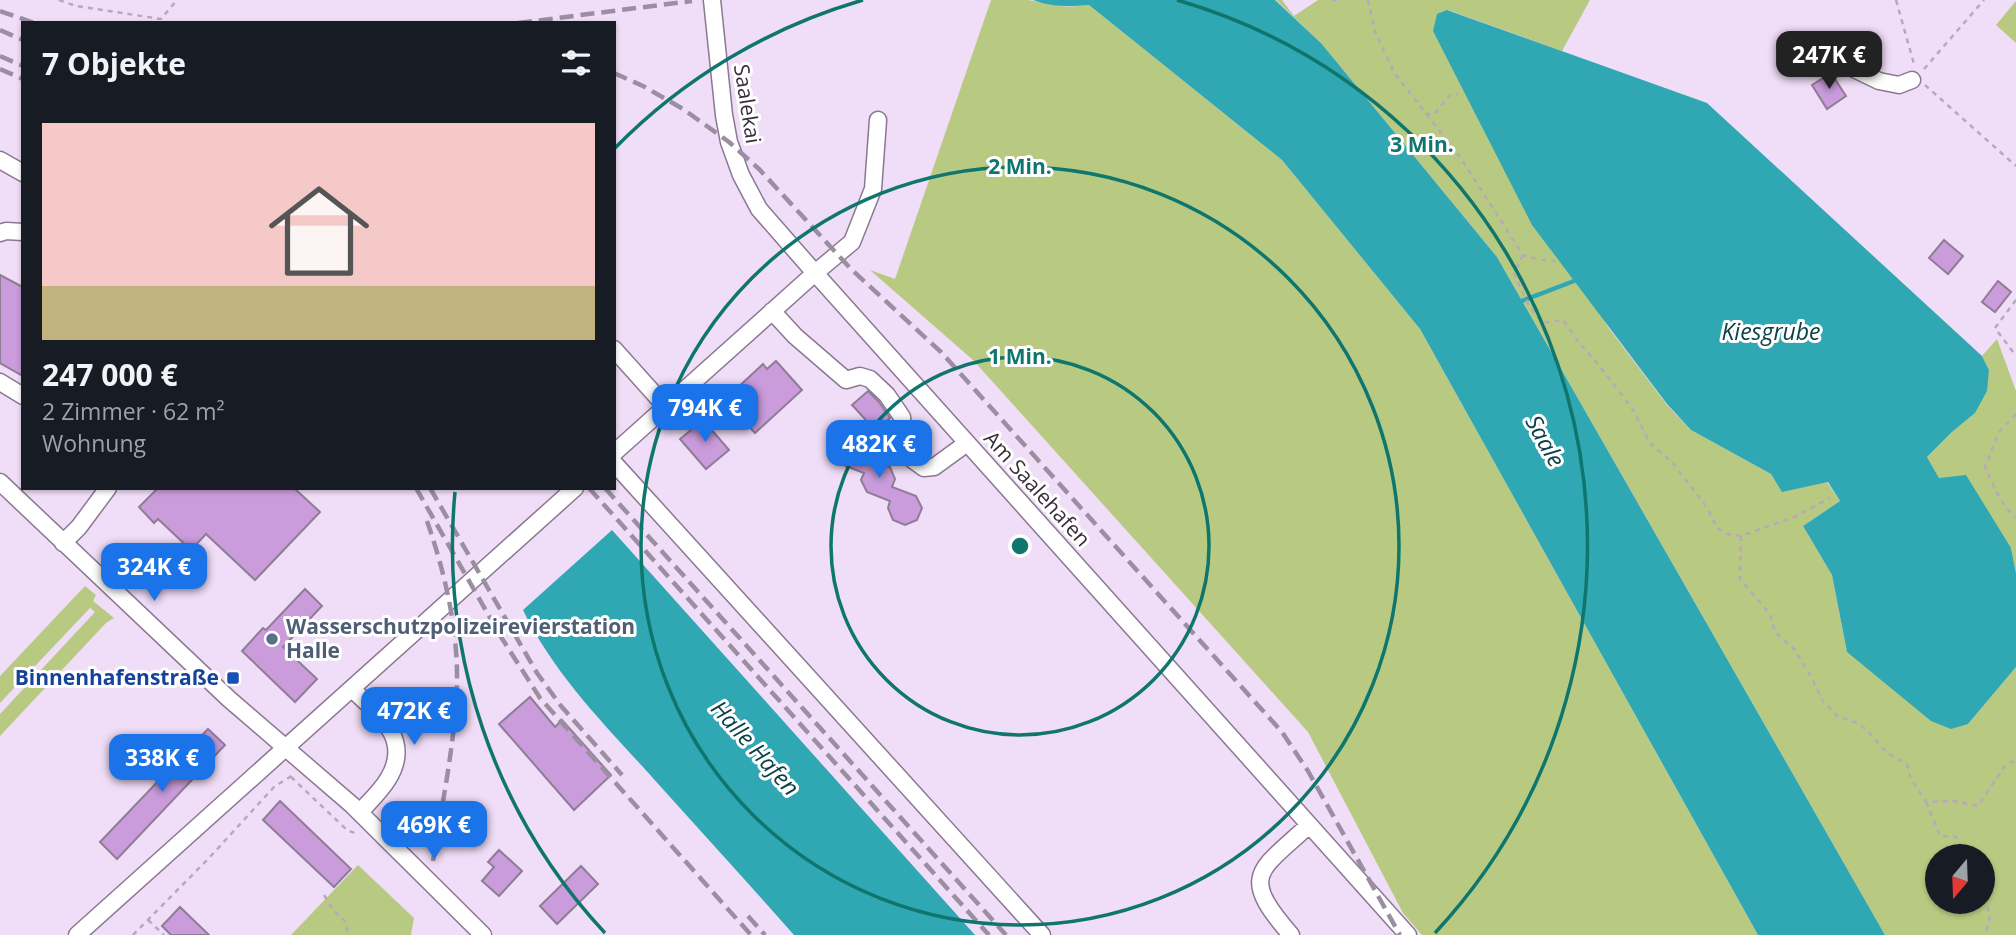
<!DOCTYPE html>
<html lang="de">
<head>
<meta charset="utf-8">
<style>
	body { margin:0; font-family:"Open Sans",sans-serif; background:#20242c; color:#f1f3f6; height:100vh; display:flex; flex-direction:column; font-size:26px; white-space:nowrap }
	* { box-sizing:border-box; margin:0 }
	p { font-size:23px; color:#9ea1a6 }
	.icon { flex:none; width:38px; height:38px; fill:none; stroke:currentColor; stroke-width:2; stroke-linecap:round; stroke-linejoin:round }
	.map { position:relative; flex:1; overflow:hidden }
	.panel { position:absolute; left:21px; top:21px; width:595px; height:469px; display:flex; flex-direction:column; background:#171b24; border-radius:0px; box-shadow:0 2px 5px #0004 }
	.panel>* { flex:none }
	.needle { width:46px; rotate:199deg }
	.controls { position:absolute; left:1925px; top:844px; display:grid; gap:14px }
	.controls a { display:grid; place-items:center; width:70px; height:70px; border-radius:50%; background:#171b24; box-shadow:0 2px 5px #0004; font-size:35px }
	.price { position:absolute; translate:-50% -60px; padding:0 16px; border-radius:14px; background:#1a73e8; color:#fff; font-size:23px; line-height:46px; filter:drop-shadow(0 2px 4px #0008) }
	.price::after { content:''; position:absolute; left:50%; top:42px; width:21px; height:16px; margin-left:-10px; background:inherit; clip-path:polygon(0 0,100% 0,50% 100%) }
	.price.current { background:#222; color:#fff }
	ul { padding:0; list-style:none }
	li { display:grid; align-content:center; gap:14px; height:371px; padding:0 21px }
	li+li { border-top:2px solid #363941 }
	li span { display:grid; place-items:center; height:217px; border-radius:0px; color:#555 }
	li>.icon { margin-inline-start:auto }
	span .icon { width:126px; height:126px; fill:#fffc; stroke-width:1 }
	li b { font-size:30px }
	h2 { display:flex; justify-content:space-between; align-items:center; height:84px; padding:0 21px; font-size:30px }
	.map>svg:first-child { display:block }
</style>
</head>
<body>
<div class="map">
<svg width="2016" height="935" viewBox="0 0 2016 935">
	<rect width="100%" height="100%" fill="#f0ddf7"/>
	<path fill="#b8ca82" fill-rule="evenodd" d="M991,0H1028L1068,7L1089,5L1282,160L1420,329L1758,935H1422L1403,913L1308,732L973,360L870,270L895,279Z
		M1276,0H1282L1294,16L1318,0H1590L1562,51L1448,10L1433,31L1608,327L1667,405L1691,430L1771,474L1782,491L1827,482L1840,501L1803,526L1832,575L1847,652L1968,724L2016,667V935H1885L1497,257L1321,43ZM1937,856H1983V901H1937Z
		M2016,1V43L1996,25Z
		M1997,339L2016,391V573L2011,548L1939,478L1927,457L1952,432L1975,413L1989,370L1982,356Z
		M85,586L96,595L93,601L114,618L106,623L0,736V714L95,612L90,608L0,703V676Z
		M358,865L414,918L411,935H291Z"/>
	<path fill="#30a8b4" d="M1033,0H1275L1321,43L1497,257L1885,935H1758L1420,329L1282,160L1089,5C1070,7 1052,7 1033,0Z
		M1447,10L1707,103L1982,356L1989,370L1987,391L1975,413L1952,432L1927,457L1939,478L1966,475L2011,548L2016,573V667L1968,724L1951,729L1931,721L1847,652L1832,575L1803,526L1840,501L1828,482L1782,492L1771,474L1691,430L1667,404L1532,225L1433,31L1437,14Z
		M612,530L975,935H794C744,878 693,823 643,767C598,718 552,670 523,610Z"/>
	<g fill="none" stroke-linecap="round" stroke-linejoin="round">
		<path stroke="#30a8b4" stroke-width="4.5" d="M1519,302L1574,281"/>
	</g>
	<path fill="#ca9cdc" stroke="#8e7d95" stroke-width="2" d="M1831,73L1846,96L1827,109L1812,85Z
		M1944,240L1963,256L1948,274L1929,258Z
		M0,275L23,287V376L0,363Z
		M1998,281L2011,292L1995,312L1982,302Z
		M776,361L802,390L755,433L740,417L737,420L721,403L763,364L767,369Z
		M868,391L879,402L890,418L876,431L852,405Z
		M703,420L729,450L706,469L680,439Z
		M863,432L871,452L869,459L890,467L895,479L892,487L916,496L922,508L917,520L905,525L893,520L888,508L890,501L867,492L861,480L864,473L843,465L838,453L842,441Z
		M158,488H294L320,512L255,580L206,534L191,550L158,519L154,523L139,507Z
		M305,589L322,606L283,647L317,679L295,702L242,651L263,628L266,630Z
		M530,697L555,727L562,720L611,775L574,810L499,724Z
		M208,729L225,745L117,859L100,842Z
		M280,801L351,869L334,887L263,820Z
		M499,850L522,871L499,896L482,881L494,867L488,862Z
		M581,866L598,884L557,924L540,906Z
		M180,907L209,935H171L162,926Z"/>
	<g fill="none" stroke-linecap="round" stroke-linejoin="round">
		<g stroke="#8a7990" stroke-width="19">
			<path id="minor" d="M712,0L724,115L729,142L741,175L759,209L815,273L852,242L873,189L878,120
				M1809,46L1825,51L1846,65L1879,81L1899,85L1912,80
				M0,160L23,173
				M0,233L6,231L23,232
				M772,311L795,336L846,380L860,376L870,379L887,395L902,417L904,440L913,460L924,468L934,467L967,443
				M614,349L666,407
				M0,382L23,396
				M614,453L815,273L1408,935
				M614,463L1042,935
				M0,482L229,699L352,805L483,935
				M63,543L79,527L108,488
				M352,689C378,714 413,739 388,779C381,791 369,802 360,812
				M77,935L575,488
				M1291,935C1239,875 1258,872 1309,825"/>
		</g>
		<path stroke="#b8a8bd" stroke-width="2.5" stroke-dasharray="5 5" stroke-linecap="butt" d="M59,0L76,6L161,19L177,0
			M1332,0H1337
			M1368,0L1375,32L1395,74L1460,157L1523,255L1540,260L1557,261
			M1896,0L1914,64
			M1924,69L1984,0
			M1925,85L2016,166
			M1425,114H1434L1450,95L1458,94
			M1523,255L1514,274L1530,308L1543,323L1563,320L1580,344L1597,363L1632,408L1650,443L1672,462L1708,509L1717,528L1727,534L1741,536L1794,517L1830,498
			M2016,300L1995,328L2016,356
			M2016,414L1999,432L1985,467C1993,486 2001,504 2016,518
			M1741,536L1740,579L1770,614L1775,632L1794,649L1812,678L1822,700L1839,718C1869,721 1871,741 1892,756C1897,759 1902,761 1907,764L1911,779L1926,802L1954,801L1978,806L2006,764L2016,760
			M291,777L347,830L357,834
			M1926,802L1940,836L1956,837L1964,856
			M1983,887L1990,917L1985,935
			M324,895L334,911L347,923V935
			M148,920L164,935
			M133,935L209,858L274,787L293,775"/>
		<use href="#minor" stroke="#fff" stroke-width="16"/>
		<path stroke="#9c8ea1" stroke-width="4.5" stroke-dasharray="14 7" stroke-linecap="butt" d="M0,11L34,23
			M518,23L692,1
			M0,30L23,40
			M0,56L23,66
			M0,69L23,79
			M614,73L643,86L683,109L729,142L759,169L851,269L941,352L1282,732L1308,771L1400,935
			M416,488L501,637L540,698L751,935
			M430,488L537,673L561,706L622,775
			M589,488L989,935
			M605,488L1006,935
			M427,521C445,573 458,629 457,684C455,744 442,803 433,861
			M748,916L765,935"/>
	</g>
	<g fill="none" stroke="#0f766e" stroke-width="3.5">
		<circle cx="1020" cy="546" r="189"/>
		<circle cx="1020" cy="546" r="379"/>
		<path d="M605 933A568 568 0 0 1 455 492M615 148A568 568 0 0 1 863 0M1177 0A568 568 0 0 1 1435 933"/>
	</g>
	<circle fill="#5c6f8a" stroke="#fff" stroke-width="2.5" cx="272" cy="639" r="7"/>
	<rect fill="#1a4fb4" stroke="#fff" stroke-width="2.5" x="226" y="671" width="14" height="14" rx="3.5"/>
	<g text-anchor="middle" stroke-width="6" stroke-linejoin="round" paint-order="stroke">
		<g font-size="21" fill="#362f39" stroke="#fff">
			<text transform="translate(747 104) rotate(81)" y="7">Saalekai</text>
			<text transform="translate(1037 489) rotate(48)" y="7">Am Saalehafen</text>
		</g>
		<g font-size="21" font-weight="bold" fill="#4e5e75" stroke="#fff" text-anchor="start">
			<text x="286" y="634">Wasserschutzpolizeirevierstation<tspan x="286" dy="24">Halle</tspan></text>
		</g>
		<g font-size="21" font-weight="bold" fill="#164399" stroke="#fff" text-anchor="end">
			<text x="219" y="685">Binnenhafenstraße</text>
		</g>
		<g font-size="23" font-style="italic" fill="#0c4146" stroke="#fff">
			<text x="1771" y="340">Kiesgrube</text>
			<text transform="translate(1545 441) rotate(61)" y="8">Saale</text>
			<text transform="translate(755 748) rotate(48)" y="8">Halle Hafen</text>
		</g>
	</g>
	<circle cx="1020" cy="546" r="10" fill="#0f766e" stroke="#fff" stroke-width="3.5"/>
	<g font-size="21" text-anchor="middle" font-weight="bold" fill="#0f766e" stroke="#fff" stroke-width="6" stroke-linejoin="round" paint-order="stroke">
		<text x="1422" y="152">3 Min.</text>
		<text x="1020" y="174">2 Min.</text>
		<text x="1020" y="364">1 Min.</text>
	</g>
</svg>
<div class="controls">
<a><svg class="needle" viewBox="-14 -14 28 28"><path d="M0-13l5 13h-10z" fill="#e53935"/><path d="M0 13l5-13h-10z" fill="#9ea1a6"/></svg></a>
</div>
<b class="price current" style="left:1829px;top:91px">247K €</b>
<b class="price" style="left:705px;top:444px">794K €</b>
<b class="price" style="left:879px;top:480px">482K €</b>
<b class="price" style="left:154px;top:603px">324K €</b>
<b class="price" style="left:414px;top:747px">472K €</b>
<b class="price" style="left:162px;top:794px">338K €</b>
<b class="price" style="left:434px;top:861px">469K €</b>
<section class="panel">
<h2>7 Objekte<svg class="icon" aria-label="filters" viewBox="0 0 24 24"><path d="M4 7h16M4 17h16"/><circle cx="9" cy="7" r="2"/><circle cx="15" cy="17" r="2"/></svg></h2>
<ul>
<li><span style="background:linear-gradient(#f6c9c9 75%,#c2b280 0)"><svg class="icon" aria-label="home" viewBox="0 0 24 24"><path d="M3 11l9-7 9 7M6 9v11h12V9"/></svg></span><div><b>247 000 €</b><p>2 Zimmer · 62 m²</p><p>Wohnung</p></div></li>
</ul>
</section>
</div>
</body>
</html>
